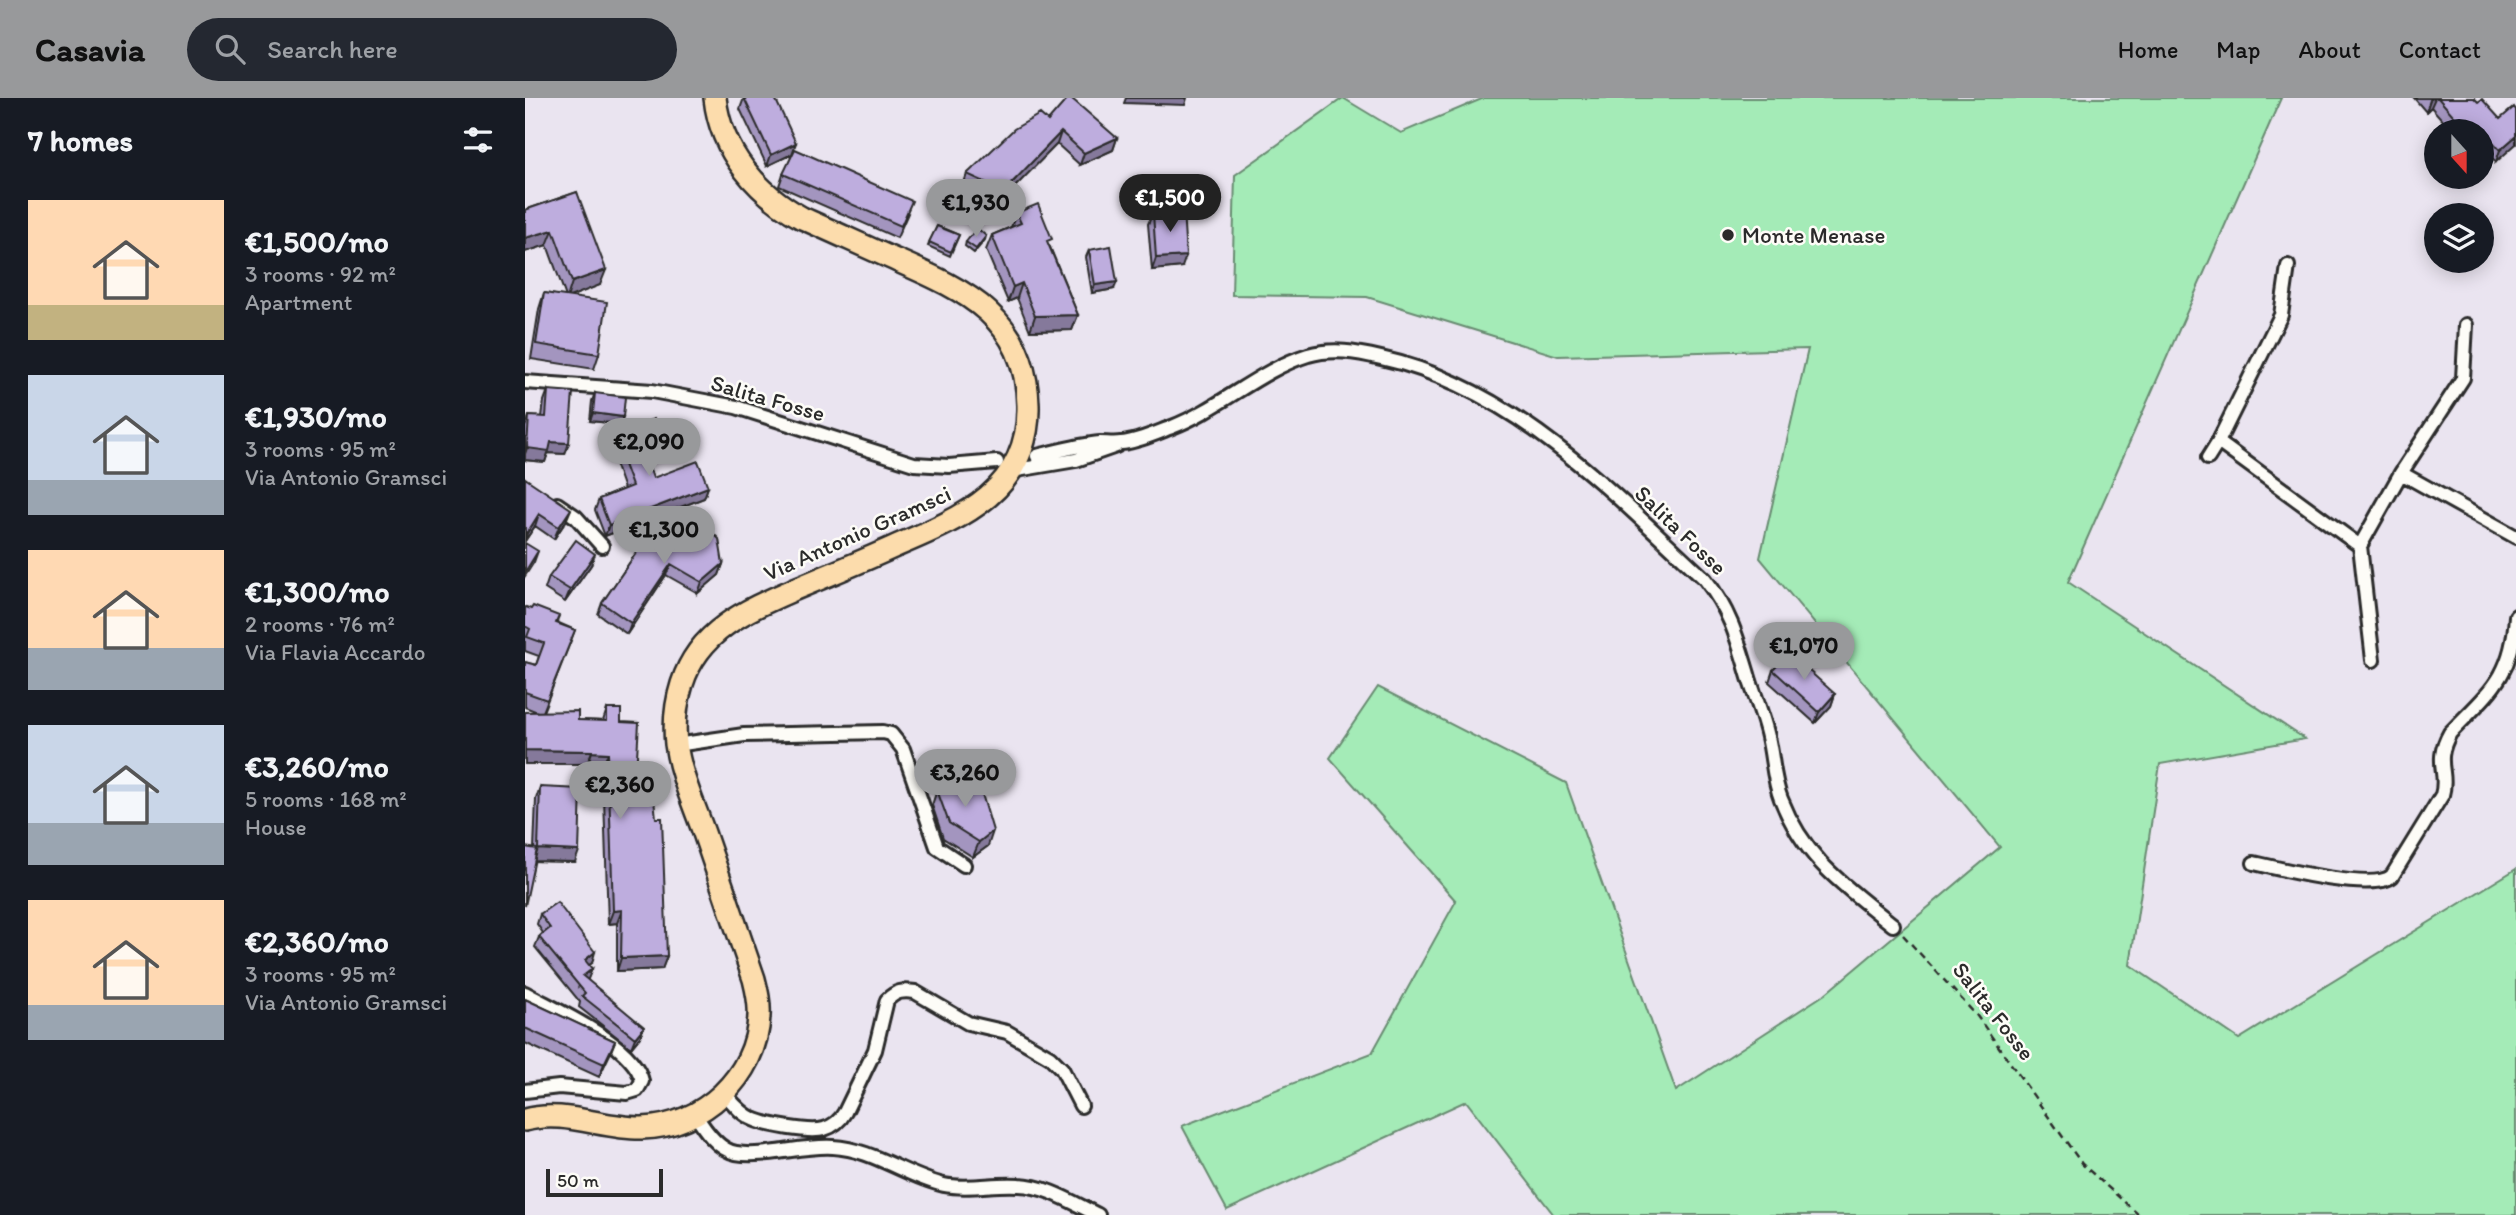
<!DOCTYPE html>
<html lang="en">
<head>
<meta charset="utf-8">
<style>
	body { margin:0; font-family:Itim,sans-serif; background:#242831; color:#f1f3f6; height:100vh; display:flex; flex-direction:column; font-size:26px; white-space:nowrap }
	* { box-sizing:border-box; margin:0 }
	p { font-size:23px; color:#9ea1a6 }
	.icon { flex:none; width:38px; height:38px; fill:none; stroke:currentColor; stroke-width:2; stroke-linecap:round; stroke-linejoin:round }
	.map { position:relative; flex:1; overflow:hidden }
	.details { display:flex; flex-direction:column; background:#171b24; width:525px }
	.details>* { flex:none }
	.needle { width:46px; rotate:159deg }
	.fabs { position:absolute; left:1899px; top:21px; display:grid; gap:14px }
	.fabs a { display:grid; place-items:center; width:70px; height:70px; border-radius:50%; background:#171b24; box-shadow:0 4px 18px #0003; font-size:35px }
	.scale { position:absolute; left:21px; bottom:18px; width:117px; box-sizing:border-box; padding-left:7px; border:4px solid #2b2b2b; border-top:0; font-size:19px; line-height:24px; white-space:nowrap; color:#2b2b2b; -webkit-text-stroke:5px #fdfcf7; paint-order:stroke }
	.price { position:absolute; translate:-50% -60px; padding:0 16px; border-radius:24px; background:#98999b; color:#111; font-size:23px; line-height:46px; filter:drop-shadow(0 2px 4px #0008) }
	.price::after { content:''; position:absolute; left:50%; top:42px; width:21px; height:16px; margin-left:-10px; background:inherit; clip-path:polygon(0 0,100% 0,50% 100%) }
	.price.current { background:#222; color:#fff }
	ul { padding:0; list-style:none }
	li { display:flex; align-items:center; gap:21px; height:175px; padding:0 28px }
	li span { display:grid; place-items:center; flex:none; width:196px; height:140px; border-radius:0px; color:#555 }
	li>.icon { margin-inline-start:auto }
	span .icon { width:84px; height:84px; fill:#fffc; stroke-width:1 }
	li b { font-size:30px }
	h2 { display:flex; justify-content:space-between; align-items:center; height:84px; padding:0 28px; font-size:30px }
	header { display:flex; align-items:center; gap:42px; box-sizing:border-box; height:98px; padding:0 35px; background:#98999b; color:#111 }
	header strong { font-size:33px }
	nav { display:flex; gap:38px; margin-inline-start:auto; font-size:24px }
	.search { width:490px; height:63px; background:#242831; display:flex; align-items:center; gap:18px; box-sizing:border-box; padding:0 24px; border-radius:38px; color:#9ea1a6; font-size:26px }
	main { display:flex; flex:1; min-height:0 }
	.map>svg:first-child { display:block }
</style>
</head>
<body>
<header>
<strong>Casavia</strong>
<div class="search"><svg class="icon" aria-label="search" viewBox="0 0 24 24"><circle cx="10" cy="10" r="6"/><path d="M15 15l6 6"/></svg>Search here</div>
<nav><a>Home</a><a>Map</a><a>About</a><a>Contact</a></nav>
</header>
<main>
<section class="details">
<h2>7 homes<svg class="icon" aria-label="filters" viewBox="0 0 24 24"><path d="M4 7h16M4 17h16"/><circle cx="9" cy="7" r="2"/><circle cx="15" cy="17" r="2"/></svg></h2>
<ul>
<li><span style="background:linear-gradient(#ffd9b3 75%,#c2b280 0)"><svg class="icon" aria-label="home" viewBox="0 0 24 24"><path d="M3 11l9-7 9 7M6 9v11h12V9"/></svg></span><div><b>€1,500/mo</b><p>3 rooms · 92 m²</p><p>Apartment</p></div></li>
<li><span style="background:linear-gradient(#c9d6e8 75%,#9aa5b1 0)"><svg class="icon" aria-label="home" viewBox="0 0 24 24"><path d="M3 11l9-7 9 7M6 9v11h12V9"/></svg></span><div><b>€1,930/mo</b><p>3 rooms · 95 m²</p><p>Via Antonio Gramsci</p></div></li>
<li><span style="background:linear-gradient(#ffd9b3 70%,#9aa5b1 0)"><svg class="icon" aria-label="home" viewBox="0 0 24 24"><path d="M3 11l9-7 9 7M6 9v11h12V9"/></svg></span><div><b>€1,300/mo</b><p>2 rooms · 76 m²</p><p>Via Flavia Accardo</p></div></li>
<li><span style="background:linear-gradient(#c9d6e8 70%,#9aa5b1 0)"><svg class="icon" aria-label="home" viewBox="0 0 24 24"><path d="M3 11l9-7 9 7M6 9v11h12V9"/></svg></span><div><b>€3,260/mo</b><p>5 rooms · 168 m²</p><p>House</p></div></li>
<li><span style="background:linear-gradient(#ffd9b3 75%,#9aa5b1 0)"><svg class="icon" aria-label="home" viewBox="0 0 24 24"><path d="M3 11l9-7 9 7M6 9v11h12V9"/></svg></span><div><b>€2,360/mo</b><p>3 rooms · 95 m²</p><p>Via Antonio Gramsci</p></div></li>
</ul>
</section>
<div class="map">
<svg width="1991" height="1117" viewBox="0 0 1991 1117">
	<rect width="100%" height="100%" fill="#eae4f0"/>
	<filter id="ink" filterUnits="userSpaceOnUse"><feTurbulence type="fractalNoise" baseFrequency=".0143" numOctaves="2"/><feDisplacementMap in="SourceGraphic" scale="14" xChannelSelector="R" yChannelSelector="G"/><feConvolveMatrix kernelMatrix="1 2 1 2 8 2 1 2 1" color-interpolation-filters="sRGB"/></filter>
	<g filter="url(#ink)">
		<path fill="#a4ebb7" stroke="#688b71" stroke-width="2" d="M818,0L876,35L959,0H1756L1543,484L1780,641L1635,666L1605,867L1714,941L1991,771V1117H1029L941,1003L702,1112L657,1028L847,955L931,803L805,660L853,589L1041,685L1151,993L1300,896L1475,749L1235,460L1283,251L1033,258L842,199L707,197L710,77Z"/>
		<g fill="none" stroke-linecap="round" stroke-linejoin="round">
			<g stroke="#2b2b2b" stroke-width="18">
				<path id="street" d="M1763,168L1756,217L1693,344L1835,448L1876,375
					M1941,227L1938,280L1876,375L1991,439
					M0,284L127,293L211,309L389,366L424,368L472,364
					M512,358C533,353 554,347 575,345C582,345 589,346 596,345C612,344 631,335 647,329C694,311 735,272 783,257C808,250 831,254 856,260C988,289 1084,392 1180,481C1206,514 1213,543 1225,583C1231,601 1239,620 1243,639C1248,659 1248,681 1256,701C1280,762 1320,788 1368,827
					M1683,360L1693,344
					M486,373L551,362L591,348
					M32,406L51,419L77,448
					M1835,448L1848,562
					M151,647L219,637L358,634L366,636L378,651L412,749L439,767
					M1729,765C1755,771 1848,794 1867,778L1917,697C1924,674 1908,665 1925,635C1965,593 1987,580 1991,518
					M0,895C32,913 109,946 117,983L112,992L102,995L34,989L0,993
					M199,995C207,1004 216,1016 228,1021C241,1027 285,1035 299,1031C309,1028 315,1023 320,1014L350,952L362,902C371,893 378,892 390,894L443,925L482,934L525,959L537,971L556,1008
					M170,1016C179,1031 193,1052 211,1055C239,1060 277,1047 308,1049C348,1051 380,1078 419,1087C443,1092 469,1085 494,1087C522,1088 548,1105 573,1117"/>
			</g>
			<g stroke="#2b2b2b" stroke-width="26">
				<path id="primary" d="M0,1022C39,1011 78,1031 117,1030C177,1029 232,978 234,918C235,905 232,893 229,881C212,832 196,784 179,735C169,707 155,676 151,646C149,627 151,605 157,586C174,532 222,512 270,491C304,477 338,463 371,448C437,420 505,392 503,307C501,221 442,193 373,163C341,149 309,134 277,120C232,95 196,54 190,0"/>
			</g>
			<path stroke="#2b2b2b" stroke-width="2.5" stroke-dasharray="7 5" stroke-linecap="butt" d="M1378,837L1452,918L1557,1066L1614,1117"/>
			<use href="#street" stroke="#fdfcf7" stroke-width="12"/>
			<use href="#primary" stroke="#fcdcac" stroke-width="21"/>
		</g>
		<path fill="#a395bf" stroke="#2b2b2b" stroke-width="2" d="M219,0L267,56L242,68L215,11Z
			M1889,0H1949L1953,4L1975,21L1991,12L1971,64L1956,48V33H1927L1906,9L1901,14Z
			M523,23L592,40L588,52L555,67L532,46L475,104L438,88L442,76Z
			M258,76L383,115L372,140L254,88Z
			M52,94L75,187L43,199L74,256L69,271L6,261L14,211L19,195L41,199L22,147L0,154V112Z
			M491,115L525,149L553,217L547,232L505,233L492,200L483,204L461,152L467,137L486,129Z
			M628,115L657,169L627,172L623,126Z
			M412,128L434,137L425,158L403,148Z
			M461,138L460,142L449,155L440,148L441,144Z
			M564,152L589,191L567,195L561,159Z
			M23,292L40,356L23,355L20,364L0,362V329L4,318L17,319L19,303Z
			M70,295L95,326L65,323L67,303Z
			M112,327L135,361L123,366L128,380L183,389L179,400L80,438L70,412L74,401L99,391L87,357L91,345L108,339Z
			M0,380L41,423L29,441L10,428L0,443Z
			M120,442L198,466L194,477L173,495L141,477L102,536L73,516L77,505Z
			M66,467L40,504L20,491L24,479Z
			M0,510L50,532L18,614L53,622L78,623L82,611L96,624L111,675L142,858L137,871L92,873V825L83,826L78,668H62V666L13,614L0,609V564L11,567L14,558L0,553Z
			M1248,572L1310,596L1306,608L1290,625L1244,584Z
			M15,689L50,764L10,763L9,751L11,701Z
			M412,692L447,693L463,748L448,759L418,740L407,707Z
			M15,816L67,865L64,867L67,871L62,882L115,939L106,950L54,909L55,904L10,849L14,839L18,835L12,826Z
			M0,901L90,943L74,979L0,945Z"/>
		<path fill="#85799b" stroke="#2b2b2b" stroke-width="2" d="M601,0H662L660,7L599,5Z
			M1908,0H1910L1906,9L1901,14L1905,2Z
			M536,34L532,46L475,104L479,93Z
			M1961,36L1956,48V40Z
			M1991,38V46L1971,64L1975,52Z
			M592,40L588,52L555,67L559,55Z
			M271,45L267,56L242,68L246,57Z
			M28,132L22,147L0,154V140Z
			M661,158L657,169L627,172L631,160Z
			M81,172L75,187L42,200L47,184Z
			M592,184L589,191L567,195L570,187Z
			M497,185L492,200L483,204L488,189Z
			M553,217L547,232L505,233L510,218Z
			M68,315L98,319L95,326L65,323Z
			M26,344L44,345L40,356L23,355L20,364L0,362V356L2,350Z
			M140,350L135,361L116,369L120,358Z
			M183,389L179,400L80,438L84,427Z
			M46,411L41,423L29,441L34,429Z
			M14,416L10,428L0,443L2,435Z
			M13,453L9,464L0,478V474Z
			M70,456L66,467L40,504L45,492Z
			M146,466L141,477L102,536L106,525Z
			M198,466L194,477L173,495L177,484Z
			M1310,596L1306,608L1290,625L1294,614Z
			M0,652L67,653L62,666H0Z
			M67,654L83,655L78,668H62Z
			M468,733L463,748L448,759L454,744Z
			M13,751L54,753L50,764L9,763Z
			M97,812L92,825L83,826L88,813Z
			M70,854L67,865L56,872L60,862Z
			M142,858L137,871L92,873L96,860Z
			M67,871L63,881L54,888L58,878Z
			M119,929L115,939L106,950L110,940Z
			M90,943L85,956L74,979L79,966Z"/>
		<path fill="#beadde" stroke="#2b2b2b" stroke-width="2" d="M219,0H250L271,45L246,57Z
			M543,0H546L592,40L559,55L536,34L479,93L442,76L489,31L515,16L523,23Z
			M1913,0H1949L1953,4L1957,1L1975,21L1989,9L1991,12V38L1975,52L1961,36L1956,40V33H1942Z
			M270,51L387,103L376,128L258,76Z
			M52,94L81,172L47,184L28,132L0,140V112Z
			M513,106L527,141L522,143L553,217L510,218L497,185L488,189L467,137L496,125L491,115Z
			M658,112L661,158L631,160L628,115Z
			M412,128L434,137L426,154L404,144Z
			M452,130L461,138L451,151L441,144Z
			M586,148L592,184L570,187L564,152Z
			M19,195L82,204L74,256L11,246Z
			M23,292L48,294L44,345L26,344L24,353L2,350L4,318L21,319Z
			M70,295L100,299L98,319L68,315Z
			M129,321L140,350L120,358L128,380L173,363L183,389L84,427L74,401L107,388L91,345L115,336L112,327Z
			M0,380L46,411L34,429L14,416L2,435L0,433Z
			M167,424L175,427L177,425L194,441L198,466L177,484L146,466L106,525L77,505L120,442Z
			M51,442L70,456L45,492L24,479Z
			M0,445L13,453L0,474Z
			M8,508L34,518L31,525L50,532L22,602L0,594V564L11,567L19,545L2,539L5,531L0,528V510L1,509L6,511Z
			M1264,555L1310,596L1294,614L1248,572Z
			M82,611H96V624L114,625L111,675L126,674L131,720H137L142,858L96,860L97,812L88,813L83,655L67,654V653L0,652V614L53,613V622L82,623Z
			M432,676L447,693L457,696L468,733L454,744L424,725L412,692Z
			M15,689L56,691L54,753L13,751Z
			M0,749L12,751L0,808Z
			M32,804L70,854L60,862L67,871L58,878L119,929L110,940L57,898L60,895L14,839L25,830L15,816Z
			M0,901L90,943L79,966L0,930Z"/>
	</g>
	<circle fill="#2b2b2b" stroke="#fdfcf7" stroke-width="2.5" cx="1203" cy="137" r="7"/>
	<g text-anchor="middle" stroke-width="5" stroke-linejoin="round" paint-order="stroke">
		<g font-size="23" fill="#2b2b2b" stroke="#fdfcf7" text-anchor="start">
			<text x="1217" y="145">Monte Menase</text>
		</g>
		<g font-size="23" fill="#2b2b2b" stroke="#fdfcf7">
			<text transform="translate(243 300) rotate(16)" y="8">Salita Fosse</text>
			<text transform="translate(1156 432) rotate(44)" y="8">Salita Fosse</text>
			<text transform="translate(332 435) rotate(-24)" y="8">Via Antonio Gramsci</text>
			<text transform="translate(1469 913) rotate(52)" y="8">Salita Fosse</text>
		</g>
	</g>
</svg>
<div class="fabs">
<a><svg class="needle" viewBox="-14 -14 28 28"><path d="M0-13l5 13h-10z" fill="#e53935"/><path d="M0 13l5-13h-10z" fill="#9ea1a6"/></svg></a>
<a><svg class="icon" aria-label="layers" viewBox="0 0 24 24"><path d="M12 4l9 5-9 5-9-5zM3 14l9 5 9-5"/></svg></a>
</div>
<div class="scale">50 m</div>
<b class="price current" style="left:645px;top:136px">€1,500</b>
<b class="price" style="left:451px;top:141px">€1,930</b>
<b class="price" style="left:124px;top:380px">€2,090</b>
<b class="price" style="left:139px;top:468px">€1,300</b>
<b class="price" style="left:1279px;top:584px">€1,070</b>
<b class="price" style="left:440px;top:711px">€3,260</b>
<b class="price" style="left:95px;top:723px">€2,360</b>
</div>
</main>
</body>
</html>
